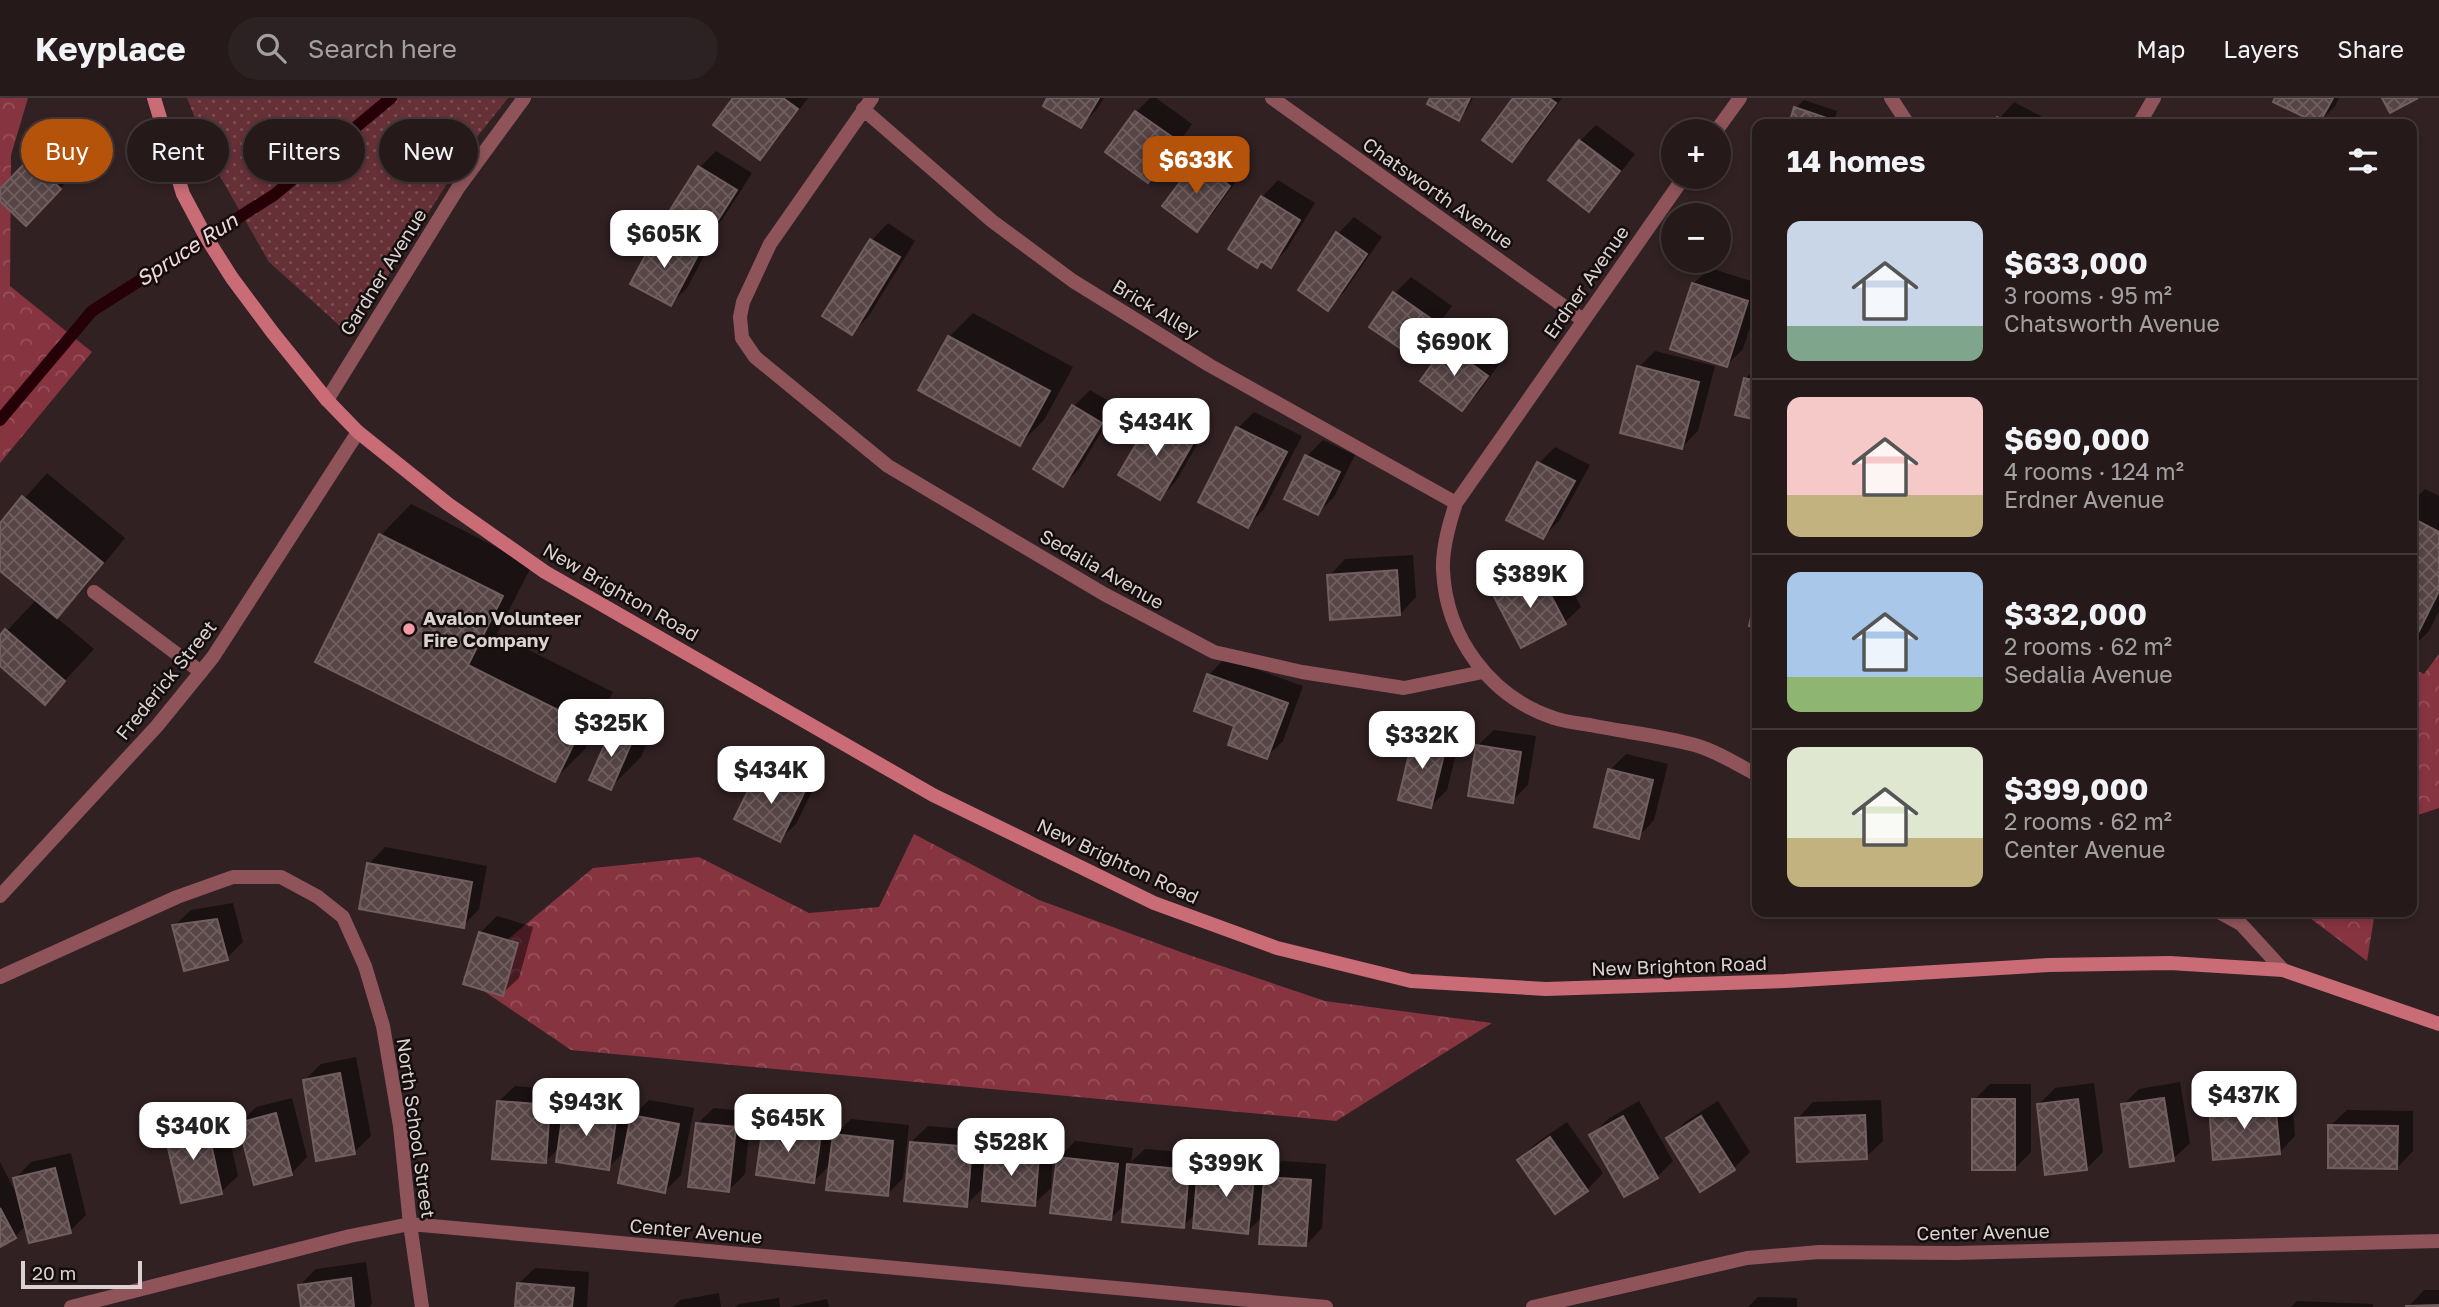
<!DOCTYPE html>
<html lang="en">
<head>
<meta charset="utf-8">
<style>
	body { margin:0; font-family:"Golos Text",sans-serif; background:#2d2223; color:#f1f3f6; height:100vh; display:flex; flex-direction:column; font-size:26px; white-space:nowrap }
	* { box-sizing:border-box; margin:0 }
	p { font-size:23px; color:#a3a0a2 }
	.icon { flex:none; width:38px; height:38px; fill:none; stroke:currentColor; stroke-width:2; stroke-linecap:round; stroke-linejoin:round }
	.map { position:relative; flex:1; overflow:hidden }
	.details { position:absolute; left:1752px; top:21px; width:665px; height:798px; display:flex; flex-direction:column; background:#25191a; border-radius:14px; box-shadow:0 4px 10px #0003,0 0 0 2px #423839 }
	.details>* { flex:none }
	.banner { position:absolute; left:21px; top:21px; width:665px; height:63px; display:flex; gap:14px }
	.fabs { position:absolute; left:1661px; top:21px; display:grid; gap:14px }
	.fabs a { display:grid; place-items:center; width:70px; height:70px; border-radius:50%; background:#25191a; box-shadow:0 4px 10px #0003,0 0 0 2px #423839; font-size:35px }
	.scale { position:absolute; left:21px; bottom:18px; width:121px; box-sizing:border-box; padding-left:7px; border:4px solid #dcd1d1; border-top:0; font-size:19px; line-height:24px; white-space:nowrap; color:#dcd1d1; -webkit-text-stroke:5px #140d0e; paint-order:stroke }
	.price { position:absolute; translate:-50% -60px; padding:0 16px; border-radius:14px; background:#fff; color:#222; font-size:23px; line-height:46px; filter:drop-shadow(0 2px 4px #0008) }
	.price::after { content:''; position:absolute; left:50%; top:42px; width:21px; height:16px; margin-left:-10px; background:inherit; clip-path:polygon(0 0,100% 0,50% 100%) }
	.price.active { background:#b45309; color:#fff }
	ul { padding:0; list-style:none }
	li { display:flex; align-items:center; gap:21px; height:175px; padding:0 35px }
	li+li { border-top:2px solid #423839 }
	li span { display:grid; place-items:center; flex:none; width:196px; height:140px; border-radius:14px; color:#555 }
	li>.icon { margin-inline-start:auto }
	span .icon { width:84px; height:84px; fill:#fffc; stroke-width:1 }
	li b { font-size:30px }
	h2 { display:flex; justify-content:space-between; align-items:center; height:84px; padding:0 35px; font-size:30px }
	.chip { padding:0 24px; border-radius:32px; background:#25191a; box-shadow:0 4px 10px #0003,0 0 0 2px #423839; font-size:24px; line-height:63px }
	.chip.active { background:#b45309; color:#fff }
	header { display:flex; align-items:center; gap:42px; box-sizing:border-box; height:98px; padding:0 35px; background:#25191a; border-bottom:2px solid #423839 }
	header strong { font-size:33px }
	nav { display:flex; gap:38px; margin-inline-start:auto; font-size:24px }
	.search { width:490px; height:63px; background:#2d2223; display:flex; align-items:center; gap:18px; box-sizing:border-box; padding:0 24px; border-radius:38px; color:#a3a0a2; font-size:26px }
	.map>svg:first-child { display:block }
</style>
</head>
<body>
<header>
<strong>Keyplace</strong>
<div class="search"><svg class="icon" aria-label="search" viewBox="0 0 24 24"><circle cx="10" cy="10" r="6"/><path d="M15 15l6 6"/></svg>Search here</div>
<nav><a>Map</a><a>Layers</a><a>Share</a></nav>
</header>
<div class="map">
<svg width="2439" height="1209" viewBox="0 0 2439 1209">
	<defs>
		<pattern id="green-dots" width="8" height="8" patternUnits="userSpaceOnUse" patternTransform="scale(1.75)"><rect width="8" height="8" fill="#663037"/><path d="M2 2h.1M6 6h.1" fill="none" stroke="#7b4d53" stroke-width="1.8" stroke-linecap="round"/></pattern>
		<pattern id="forest-crowns" width="20" height="18" patternUnits="userSpaceOnUse" patternTransform="scale(1.75)"><rect width="20" height="18" fill="#873441"/><path d="M2 6a3 3 0 1 1 6 0M12 15a3 3 0 1 1 6 0" fill="none" stroke="#97505b"/></pattern>
		<pattern id="building-cross-hatch" width="8" height="8" patternUnits="userSpaceOnUse" patternTransform="scale(1.75)"><rect width="8" height="8" fill="#574546"/><path d="M0 0l8 8M0 8l8-8" fill="none" stroke="#6f5f60"/></pattern>
	</defs>
	<rect width="100%" height="100%" fill="#312123"/>
	<path fill="url(#green-dots)" d="M187,0H508L477,39L350,237L269,164L213,66Z"/>
	<path fill="url(#forest-crowns)" d="M0,0H28L11,57L10,188L92,254L0,365Z
		M2439,556V710L2412,719V570L2424,576Z
		M914,736L1039,802L1189,857L1325,903L1492,925L1336,1023L571,952L463,879L593,770L699,759L809,815L879,809Z
		M2302,814H2375L2367,863Z"/>
	<path fill="#0007" d="M735,0H808L776,43L760,59Z
		M1049,0H1104L1097,11L1081,28Z
		M1150,0H1156L1192,26L1164,66L1148,83L1107,54L1136,14Z
		M1432,0H1473L1466,13L1458,20Z
		M1515,0H1562L1528,46L1512,62Z
		M2277,0H2339L2335,8L2319,25Z
		M1804,2L1837,13L1833,26H1791L1796,10Z
		M2014,4L2056,26H1995Z
		M2393,21L2397,26H2384Z
		M1596,27L1635,56L1605,95L1589,111L1550,82L1580,43Z
		M46,46L76,74L26,126L0,101V93Z
		M1213,48L1245,71L1213,115L1197,131V64Z
		M716,53L752,75L722,122L707,138L713,141L687,190L670,206L659,137L676,120L670,116L700,69Z
		M1278,82L1315,105L1287,151L1271,168L1262,162L1257,168L1230,151L1262,99Z
		M1354,119L1382,139L1344,194L1328,210L1338,136Z
		M888,125L915,143L868,219L852,235L824,218L872,142Z
		M1710,170L1757,185V207L1743,251L1727,267L1693,186Z
		M1411,179L1452,208L1429,240L1413,256L1372,228L1395,195Z
		M973,215L1073,269L1044,322L1020,346L949,239Z
		M1463,232L1503,261L1478,295L1461,311L1447,248Z
		M1655,253L1715,268L1698,333L1682,349L1639,269Z
		M1753,273L1757,274V321L1745,281Z
		M1090,292L1117,308L1079,371L1063,387L1036,371L1074,308Z
		M1169,304L1209,326L1176,383L1160,400L1153,320Z
		M1254,314L1302,338L1264,411L1248,428L1238,330Z
		M1323,342L1355,357L1334,399L1318,415L1307,358Z
		M1555,349L1590,367L1559,423L1543,439L1509,421L1539,365Z
		M47,375L125,440L81,494L56,519L94,551L45,604L0,566V540L37,501L0,470V428Z
		M2425,391L2439,398V513L2429,533L2412,550V404Z
		M411,406L532,467L497,536L613,594L585,651L554,682L317,563L381,437Z
		M1413,457L1416,499L1400,516L1329,478L1345,461Z
		M1554,458L1581,509L1564,525L1495,497L1512,481Z
		M1225,560L1303,588L1283,643L1266,659L1209,577Z
		M644,600L664,608L641,659L610,690L591,681L614,631Z
		M1432,620L1463,628L1447,692L1431,708L1415,637Z
		M1494,632L1536,638L1528,687L1512,703L1477,648Z
		M1626,656L1668,666L1654,722L1638,739L1610,672Z
		M795,659L822,673L796,726L779,742L754,684L770,668L781,674Z
		M385,749L487,768L479,811L463,828L369,766Z
		M233,805L243,844L227,860L174,828L191,812Z
		M497,818L533,829L519,880L502,896L481,834Z
		M356,959L371,1038L354,1054L305,982L321,966Z
		M2180,984L2190,1045L2173,1061L2123,1007L2139,991Z
		M2094,985L2103,1054L2087,1070L2039,1006L2055,990Z
		M1990,986H2031V1054L2014,1071L1974,1002Z
		M515,988L566,992L564,1010L582,992L632,999L629,1022L649,1002L694,1010L681,1077L665,1093L626,1052L608,1070L560,1049L545,1064L498,1004Z
		M2291,989L2295,1038L2279,1055L2211,1011L2227,994Z
		M292,1000L307,1059L291,1076L240,1025L256,1009Z
		M1881,1002L1883,1043L1866,1059L1797,1021L1813,1004Z
		M1639,1003L1673,1063L1657,1079L1591,1038L1608,1021Z
		M1718,1003L1750,1054L1734,1070L1669,1040L1685,1024Z
		M222,1008L238,1078L221,1094L166,1034L183,1018Z
		M714,1010L751,1014L745,1076L729,1092L697,1026Z
		M781,1012L836,1020L834,1038L851,1021L909,1027L903,1080L887,1097L831,1066L813,1084L765,1029Z
		M2347,1012L2413,1013V1053L2397,1070L2330,1028Z
		M1567,1024L1603,1075L1587,1092L1555,1114L1519,1062L1535,1046Z
		M928,1028L987,1033L985,1057L1004,1038L1054,1042L1051,1090L1034,1106L985,1088L966,1107L911,1044Z
		M1075,1043L1133,1050L1131,1064L1145,1051L1205,1056L1203,1077L1215,1065L1231,1066V1060L1248,1044L1271,1046L1268,1077L1282,1063L1326,1066L1322,1130L1306,1147L1263,1118L1247,1134L1196,1115L1183,1128L1125,1106L1111,1120L1059,1060Z
		M71,1055L86,1117L70,1133L26,1127L15,1139L0,1147V1064L17,1097L15,1081L31,1064Z
		M366,1164L372,1206L369,1209H302L300,1187L316,1171Z
		M535,1170L589,1174L587,1209H517L518,1186Z
		M2424,1192H2439V1209H2408Z
		M719,1195L721,1209H673L680,1202Z
		M1758,1199L1797,1200V1209H1748Z
		M779,1200L780,1209H735L739,1206Z
		M827,1201L829,1209H791L793,1208Z
		M2297,1203L2373,1206V1209H2291Z"/>
	<g fill="none" stroke-linecap="round" stroke-linejoin="round">
		<path stroke="#260007" stroke-width="12" d="M0,322L92,213L274,97L391,0"/>
	</g>
	<path fill="url(#building-cross-hatch)" stroke="#715e5f" stroke-width="2" d="M733,0H783L798,11L760,62L713,27Z
		M1047,0H1099L1081,30L1043,8Z
		M1430,0H1470L1459,23L1427,6Z
		M1513,0H1549L1556,5L1512,64L1482,42Z
		M2275,0H2333L2319,26L2273,4Z
		M2382,0H2418L2390,15Z
		M1794,9L1830,21L1828,26H1789Z
		M1135,13L1178,43L1148,85L1105,54Z
		M1997,19L2010,26H1993Z
		M1579,42L1620,73L1589,114L1548,82Z
		M29,61L61,91L26,128L0,103V91Z
		M1196,63L1230,88L1197,134L1162,108Z
		M698,68L737,92L706,141L667,117Z
		M1261,98L1300,122L1271,170L1261,163L1257,170L1228,151Z
		M1336,134L1367,156L1328,213L1298,192Z
		M657,136L698,157L671,208L630,186Z
		M870,141L900,159L852,237L822,218Z
		M1692,185L1748,203L1727,269L1670,251Z
		M1393,194L1437,225L1413,259L1369,229Z
		M948,238L1050,293L1020,348L918,292Z
		M1446,247L1488,278L1462,313L1420,283Z
		M1637,268L1699,284L1682,351L1620,335Z
		M1744,280L1757,283V322L1735,317Z
		M1072,307L1102,325L1063,389L1033,371Z
		M1152,319L1194,343L1160,402L1118,377Z
		M1236,329L1287,354L1248,430L1198,404Z
		M1305,357L1340,374L1318,417L1284,401Z
		M1537,364L1575,383L1543,441L1506,422Z
		M22,398L103,465L57,520L0,473V425Z
		M2412,420L2439,434V493L2412,547Z
		M379,436L503,498L468,567L584,625L555,684L315,564Z
		M1397,472L1400,517L1330,522L1327,477Z
		M1538,473L1566,526L1521,550L1493,497Z
		M1757,491V530L1749,528Z
		M5,531L65,583L45,607L0,568V537Z
		M1207,576L1288,605L1267,661L1228,647L1234,628L1194,613Z
		M612,630L634,639L611,692L589,682Z
		M1414,636L1447,644L1431,710L1398,702Z
		M1476,647L1521,654L1513,705L1468,698Z
		M1608,671L1653,682L1639,741L1594,729Z
		M778,674L807,689L780,744L734,721L753,683L769,692Z
		M367,765L472,784L464,830L359,811Z
		M217,821L228,862L184,873L172,827Z
		M479,834L518,845L503,898L463,886Z
		M340,975L355,1056L316,1063L303,982Z
		M2164,1000L2174,1063L2130,1069L2121,1006Z
		M1972,1001H2015V1072H1972Z
		M2078,1001L2087,1072L2045,1077L2037,1006Z
		M497,1003L550,1007L546,1065L492,1061Z
		M2275,1004L2280,1056L2213,1062L2209,1010Z
		M564,1007L617,1015L609,1072L556,1064Z
		M276,1015L292,1077L254,1087L238,1025Z
		M631,1017L679,1026L665,1095L618,1085Z
		M1865,1017L1867,1061L1797,1064L1795,1020Z
		M1623,1018L1658,1080L1624,1099L1589,1037Z
		M1701,1018L1735,1072L1700,1094L1666,1040Z
		M206,1023L222,1096L181,1105L164,1033Z
		M696,1025L736,1029L729,1094L688,1089Z
		M2328,1027L2398,1028L2397,1071L2328,1070Z
		M763,1028L821,1036L814,1085L756,1077Z
		M833,1036L893,1043L888,1098L826,1092Z
		M1550,1039L1588,1093L1555,1116L1517,1062Z
		M910,1044L972,1049L967,1109L904,1103Z
		M986,1053L1039,1057L1035,1108L982,1103Z
		M1057,1059L1118,1066L1111,1122L1050,1115Z
		M1230,1059L1256,1062L1248,1136L1193,1130L1197,1080L1227,1083Z
		M1127,1066L1189,1072L1184,1130L1122,1124Z
		M55,1070L71,1135L29,1145L13,1080Z
		M1264,1079L1311,1082L1306,1148L1259,1146Z
		M0,1110L16,1140L0,1149Z
		M351,1180L354,1209H301L298,1187Z
		M517,1185L574,1190L572,1209H515Z
		M2439,1207V1209H2406V1208Z"/>
	<g fill="none" stroke-linecap="round" stroke-linejoin="round">
		<path stroke="#8e545a" stroke-width="14" d="M327,302L458,90L524,0
			M94,494L201,574"/>
		<path stroke="#8e545a" stroke-width="14" d="M872,0L770,146L743,204L740,219L742,240L755,259L888,368L1104,496L1214,554L1302,574L1404,590L1483,574
			M1272,0L1583,222
			M1891,0L1908,26
			M863,11L992,123L1073,183L1209,267L1456,405
			M2139,26L2154,0
			M1716,33L1740,0
			M1684,79L1456,405C1449,426 1442,450 1443,472C1446,539 1490,599 1554,620C1565,624 1578,625 1590,627C1625,634 1661,638 1695,647C1716,653 1737,666 1757,677
			M0,798L157,628L213,559L358,334
			M2219,814L2241,826L2283,872
			M0,879L177,799L233,779H281L318,799L343,819L365,868L383,928L400,1028L410,1126L422,1209
			M71,1209L350,1138L410,1126L1326,1209
			M1533,1209L1747,1160L1819,1154L1956,1155L2439,1143"/>
		<path stroke="#c96c76" stroke-width="14" d="M154,0L183,96L206,139L232,180L273,235L327,302L358,334L448,406L545,474L933,697L1154,805L1277,850L1411,883L1546,891L1785,883L2049,867L2170,865L2283,872L2439,926"/>
	</g>
	<circle fill="#f49aa3" stroke="#140d0e" stroke-width="2.5" cx="409" cy="531" r="7"/>
	<g text-anchor="middle" stroke-width="5" stroke-linejoin="round" paint-order="stroke">
		<g font-size="19" fill="#dcd1d1" stroke="#140d0e">
			<text transform="translate(1438 95) rotate(35)" y="7">Chatsworth Avenue</text>
			<text transform="translate(383 174) rotate(-58)" y="7">Gardner Avenue</text>
			<text transform="translate(1586 184) rotate(-55)" y="7">Erdner Avenue</text>
			<text transform="translate(1156 211) rotate(31)" y="7">Brick Alley</text>
			<text transform="translate(1102 471) rotate(30)" y="7">Sedalia Avenue</text>
			<text transform="translate(621 494) rotate(30)" y="7">New Brighton Road</text>
			<text transform="translate(166 582) rotate(-51)" y="7">Frederick Street</text>
			<text transform="translate(1118 763) rotate(25)" y="7">New Brighton Road</text>
			<text transform="translate(1679 868) rotate(-2)" y="7">New Brighton Road</text>
			<text transform="translate(416 1030) rotate(82)" y="7">North School Street</text>
			<text transform="translate(696 1133) rotate(5)" y="7">Center Avenue</text>
			<text transform="translate(1983 1134) rotate(-1)" y="7">Center Avenue</text>
		</g>
		<g font-size="19" font-weight="bold" fill="#dcd1d1" stroke="#140d0e" text-anchor="start">
			<text x="423" y="527">Avalon Volunteer<tspan x="423" dy="22">Fire Company</tspan></text>
		</g>
		<g font-size="21" font-style="italic" fill="#f3d9da" stroke="#140d0e">
			<text transform="translate(187 152) rotate(-33)" y="7">Spruce Run</text>
		</g>
	</g>
</svg>
<div class="fabs">
<a>+</a>
<a>−</a>
</div>
<div class="scale">20 m</div>
<b class="price active" style="left:1196px;top:98px">$633K</b>
<b class="price" style="left:664px;top:172px">$605K</b>
<b class="price" style="left:1454px;top:280px">$690K</b>
<b class="price" style="left:1156px;top:360px">$434K</b>
<b class="price" style="left:1530px;top:512px">$389K</b>
<b class="price" style="left:611px;top:661px">$325K</b>
<b class="price" style="left:1422px;top:673px">$332K</b>
<b class="price" style="left:771px;top:708px">$434K</b>
<b class="price" style="left:2244px;top:1033px">$437K</b>
<b class="price" style="left:586px;top:1040px">$943K</b>
<b class="price" style="left:788px;top:1056px">$645K</b>
<b class="price" style="left:193px;top:1064px">$340K</b>
<b class="price" style="left:1011px;top:1080px">$528K</b>
<b class="price" style="left:1226px;top:1101px">$399K</b>
<div class="banner">
<a class="chip active">Buy</a>
<a class="chip">Rent</a>
<a class="chip">Filters</a>
<a class="chip">New</a>
</div>
<section class="details">
<h2>14 homes<svg class="icon" aria-label="filters" viewBox="0 0 24 24"><path d="M4 7h16M4 17h16"/><circle cx="9" cy="7" r="2"/><circle cx="15" cy="17" r="2"/></svg></h2>
<ul>
<li><span style="background:linear-gradient(#c9d6e8 75%,#7fa58c 0)"><svg class="icon" aria-label="home" viewBox="0 0 24 24"><path d="M3 11l9-7 9 7M6 9v11h12V9"/></svg></span><div><b>$633,000</b><p>3 rooms · 95 m²</p><p>Chatsworth Avenue</p></div></li>
<li><span style="background:linear-gradient(#f6c9c9 70%,#c2b280 0)"><svg class="icon" aria-label="home" viewBox="0 0 24 24"><path d="M3 11l9-7 9 7M6 9v11h12V9"/></svg></span><div><b>$690,000</b><p>4 rooms · 124 m²</p><p>Erdner Avenue</p></div></li>
<li><span style="background:linear-gradient(#a9c7e8 75%,#8fb573 0)"><svg class="icon" aria-label="home" viewBox="0 0 24 24"><path d="M3 11l9-7 9 7M6 9v11h12V9"/></svg></span><div><b>$332,000</b><p>2 rooms · 62 m²</p><p>Sedalia Avenue</p></div></li>
<li><span style="background:linear-gradient(#dfe7d0 65%,#c2b280 0)"><svg class="icon" aria-label="home" viewBox="0 0 24 24"><path d="M3 11l9-7 9 7M6 9v11h12V9"/></svg></span><div><b>$399,000</b><p>2 rooms · 62 m²</p><p>Center Avenue</p></div></li>
</ul>
</section>
</div>
</body>
</html>
